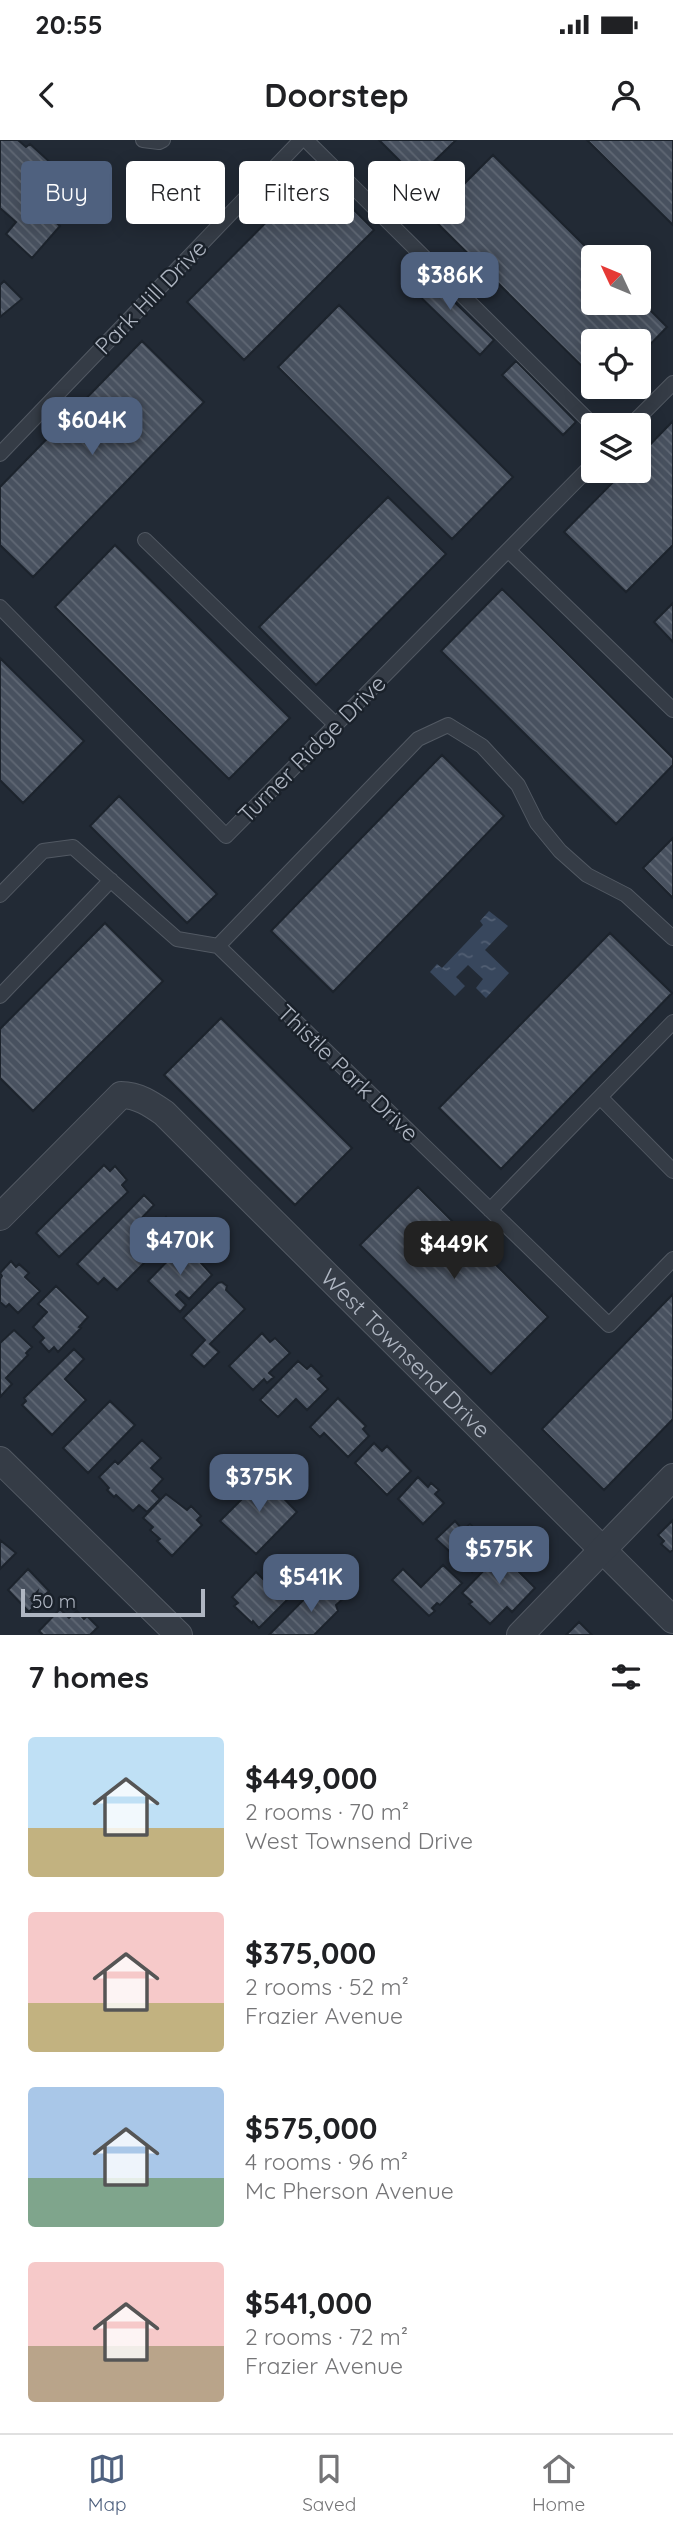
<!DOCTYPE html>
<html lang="en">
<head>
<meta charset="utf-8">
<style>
	body { margin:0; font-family:Quicksand,sans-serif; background:#f2f2f2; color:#202124; height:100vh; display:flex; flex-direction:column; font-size:26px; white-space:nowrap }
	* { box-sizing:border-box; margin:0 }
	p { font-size:23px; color:#757577 }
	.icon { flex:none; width:38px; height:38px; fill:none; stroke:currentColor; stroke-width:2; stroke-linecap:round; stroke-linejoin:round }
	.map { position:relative; height:1495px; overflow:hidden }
	.details { display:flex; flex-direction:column; background:#fff; flex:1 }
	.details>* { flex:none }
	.guide { position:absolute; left:21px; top:21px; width:632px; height:63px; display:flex; gap:14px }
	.needle { width:46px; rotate:314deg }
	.tools { position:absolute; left:581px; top:105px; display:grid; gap:14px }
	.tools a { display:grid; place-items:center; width:70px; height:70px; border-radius:7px; background:#fff; box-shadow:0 4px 18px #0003; font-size:35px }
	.scale { position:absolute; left:21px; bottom:18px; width:184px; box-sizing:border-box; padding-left:7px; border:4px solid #afb6c2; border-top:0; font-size:19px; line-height:24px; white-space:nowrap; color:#afb6c2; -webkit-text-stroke:5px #1a212a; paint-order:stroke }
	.price { position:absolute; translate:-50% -60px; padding:0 16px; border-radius:14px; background:#4f617f; color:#fff; font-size:23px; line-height:46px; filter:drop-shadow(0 2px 4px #0008) }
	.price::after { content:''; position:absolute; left:50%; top:42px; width:21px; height:16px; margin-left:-10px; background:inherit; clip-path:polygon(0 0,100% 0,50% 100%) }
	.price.active { background:#222; color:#fff }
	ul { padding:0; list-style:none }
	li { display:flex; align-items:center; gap:21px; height:175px; padding:0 28px }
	li span { display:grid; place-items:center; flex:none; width:196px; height:140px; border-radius:7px; color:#555 }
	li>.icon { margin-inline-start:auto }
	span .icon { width:84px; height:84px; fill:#fffc; stroke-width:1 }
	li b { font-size:30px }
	h2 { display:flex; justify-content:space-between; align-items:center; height:84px; padding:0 28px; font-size:30px }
	.chip { padding:0 24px; border-radius:7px; background:#fff; box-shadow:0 4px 18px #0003; font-size:24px; line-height:63px }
	.chip.active { background:#4f617f; color:#fff }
	.status { display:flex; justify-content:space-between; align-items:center; height:49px; padding:0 35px; background:#fff; direction:ltr }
	.status svg { height:19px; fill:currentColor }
	header { display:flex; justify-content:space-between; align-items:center; height:91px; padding:0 28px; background:#fff; font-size:32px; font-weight:700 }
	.tabs { display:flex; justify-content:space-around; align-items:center; height:98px; border-top:2px solid #e0e0e0; background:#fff; font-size:19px; color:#757577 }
	.tabs a { display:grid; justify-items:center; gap:4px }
	.tabs .active { color:#4f617f }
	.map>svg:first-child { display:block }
</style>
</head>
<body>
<div class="status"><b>20:55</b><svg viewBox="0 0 49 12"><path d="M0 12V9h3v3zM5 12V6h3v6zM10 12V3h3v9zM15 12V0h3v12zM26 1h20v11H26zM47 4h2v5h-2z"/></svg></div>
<header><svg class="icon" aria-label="back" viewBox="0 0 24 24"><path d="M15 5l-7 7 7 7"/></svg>Doorstep<svg class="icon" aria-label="person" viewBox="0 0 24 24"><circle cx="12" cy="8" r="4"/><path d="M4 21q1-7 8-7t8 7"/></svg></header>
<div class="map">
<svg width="673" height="1495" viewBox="0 0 673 1495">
	<defs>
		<pattern id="water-ripples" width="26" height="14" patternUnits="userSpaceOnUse" patternTransform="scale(1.75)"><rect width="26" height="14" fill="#38475d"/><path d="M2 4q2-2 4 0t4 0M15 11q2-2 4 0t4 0" fill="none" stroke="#525f73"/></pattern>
		<pattern id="building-back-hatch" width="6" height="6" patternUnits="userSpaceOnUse" patternTransform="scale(1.75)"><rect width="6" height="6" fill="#48515f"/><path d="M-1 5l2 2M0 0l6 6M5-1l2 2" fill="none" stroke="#606874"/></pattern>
	</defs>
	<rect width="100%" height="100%" fill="#222a35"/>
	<path fill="url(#water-ripples)" d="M489,771L508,786L485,810L509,833L486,858L476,848L483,839L468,825L456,837L465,846L455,856L430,832L437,824L442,828L483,785L480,781Z"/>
	<path fill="url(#building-back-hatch)" stroke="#1c232c" stroke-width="2" d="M0,0H18L26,7L30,4L52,24L49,27L64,41L59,47L72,59L53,80L60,86L32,118L6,94L16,82L0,68Z
		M379,0H456L417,38Z
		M587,0H673V85Z
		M493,15L596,117H593V163H639V159L667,187L639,216V201H593V237L431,77Z
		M316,32L374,90L244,220L187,162Z
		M420,129L494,200L480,215L406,143Z
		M4,141L22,159L0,177V145Z
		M339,165L513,337L452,399L278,227Z
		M142,201L204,262L33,437L0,405V347Z
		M516,221L576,282L563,295L502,235Z
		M673,281V405L626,452L564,392L624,331H639V316Z
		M388,357L446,414L316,545L259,487Z
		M115,405L290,578L229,639L55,467Z
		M502,449L673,618V625L616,684L441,511Z
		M673,463V502L654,482Z
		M0,518L84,601L23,663L0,640Z
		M442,615L504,676L333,852L271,791Z
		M119,656L217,754L187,783L90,686Z
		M673,698V758L643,728Z
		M105,783L163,841L33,971L0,938V889Z
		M610,793L672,853L501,1029L439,968Z
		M221,878L352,1008L295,1065L164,935Z
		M104,1025L110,1031L115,1026L127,1040L122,1045L128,1052L59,1117L36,1093Z
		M418,1047L548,1177L491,1234L360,1105Z
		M144,1055L154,1065L137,1083L148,1095L166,1077L178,1089L117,1150L104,1138L98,1144L77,1124Z
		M184,1104L212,1135L189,1159L180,1151L176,1155L186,1165L180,1172L148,1141Z
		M11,1121L16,1127L19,1124L29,1133L25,1137L40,1151L18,1173L9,1164L6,1167L0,1162V1139L2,1136L0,1133Z
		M222,1142L227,1146L226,1150L245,1169L210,1204L219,1212L204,1227L191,1215L205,1200L183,1178L218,1143Z
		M56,1146L88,1177L79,1187L81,1188L58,1212L54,1207L49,1212L40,1202L44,1198L33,1187L47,1172L38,1164Z
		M673,1154V1279L604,1350L542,1289Z
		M14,1190L32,1207L26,1213L28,1215L6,1238L12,1244L0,1257V1203Z
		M262,1193L270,1202L275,1198L290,1213L269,1233L274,1237L267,1243L264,1239L253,1250L229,1226Z
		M74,1209L84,1219L65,1239L86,1260L52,1295L22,1265L26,1261L24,1258Z
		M298,1221L307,1229L311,1225L322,1236L318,1239L328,1249L307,1270L296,1259L278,1277L260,1260Z
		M338,1258L366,1286L363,1289L369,1296L348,1317L324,1293L320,1297L310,1287Z
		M110,1261L135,1285L88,1333L63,1308Z
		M142,1300L161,1318L151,1328L163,1339L152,1351L160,1359L147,1372L139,1365L133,1371L116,1355L114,1357L107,1350L109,1348L99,1337L115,1321L118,1324Z
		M374,1303L382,1311L387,1306L411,1331L387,1355L355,1323Z
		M259,1333L297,1372L256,1414L220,1381L246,1355L241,1350Z
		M418,1337L428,1347L431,1343L439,1350L435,1354L444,1363L423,1384L398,1359Z
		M166,1354L187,1370L191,1366L201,1376L197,1380L202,1385L172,1416L157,1401L160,1399L150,1390L153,1387L143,1378Z
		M673,1380V1410L670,1412L661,1404L664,1401L658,1395Z
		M455,1381L463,1390L470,1384L495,1409L472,1432L436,1399Z
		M0,1400L16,1413L0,1429Z
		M508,1401L521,1414L511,1424L535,1448L512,1472L507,1467L490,1484L469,1464L472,1462L462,1453L491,1423L489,1421Z
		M443,1425L462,1443L440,1465L437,1463L432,1468L435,1471L429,1476L392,1440L403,1429L421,1447Z
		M28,1429L49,1451L29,1472L8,1450Z
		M256,1432L275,1451L282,1444L292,1455L259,1488L253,1481L252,1483L234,1466L238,1463L232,1457Z
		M318,1445L325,1452L332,1446L344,1458L336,1465L338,1471L314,1495H269Z
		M60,1469L69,1478L77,1471L84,1479L87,1476L98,1487L90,1495H43L39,1491Z
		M579,1482L592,1495H566Z"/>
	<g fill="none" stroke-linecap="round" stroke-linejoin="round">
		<g stroke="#525963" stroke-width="16">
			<path id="service" d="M143,0L159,2L163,0
				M306,0L593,285
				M631,285L673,243
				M0,314L301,0
				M145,400L336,585
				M508,410L673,570
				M0,467L226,696L593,324
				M0,755L43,711L73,707L177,799L218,806L609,1185L673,1119
				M218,806L418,599L448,585L482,606L518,645L537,683L560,711L587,735L626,755L673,798
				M0,856L111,740
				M600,957L673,1031
				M490,1070L673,882"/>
		</g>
		<g stroke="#525963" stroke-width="28">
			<g id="minor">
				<path id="s1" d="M0,1077L121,955C138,955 151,964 164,973L673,1480"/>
				<path d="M0,1320L179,1495"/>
				<path d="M520,1495L673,1337"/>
			</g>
		</g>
		<use href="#service" stroke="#353c46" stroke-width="14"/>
		<use href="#minor" stroke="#353c46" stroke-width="26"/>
	</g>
	<g text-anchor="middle" stroke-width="5" stroke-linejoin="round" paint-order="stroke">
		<g font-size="23" fill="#afb6c2" stroke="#1a212a">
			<text transform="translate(151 157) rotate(-46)" y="8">Park Hill Drive</text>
			<text transform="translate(312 609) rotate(-45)" y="8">Turner Ridge Drive</text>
			<text transform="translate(348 933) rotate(44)" y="8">Thistle Park Drive</text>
			<text dy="8" stroke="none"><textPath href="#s1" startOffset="560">West Townsend Drive</textPath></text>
		</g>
	</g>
</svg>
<div class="tools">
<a><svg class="needle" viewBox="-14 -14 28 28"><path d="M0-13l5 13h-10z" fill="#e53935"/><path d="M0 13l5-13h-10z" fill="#757577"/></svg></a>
<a><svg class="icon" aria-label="locate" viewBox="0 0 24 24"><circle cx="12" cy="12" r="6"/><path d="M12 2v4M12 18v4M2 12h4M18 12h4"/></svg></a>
<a><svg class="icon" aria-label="layers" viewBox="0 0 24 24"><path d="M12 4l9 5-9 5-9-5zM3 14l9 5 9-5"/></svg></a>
</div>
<div class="scale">50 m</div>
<b class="price" style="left:450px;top:172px">$386K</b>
<b class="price" style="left:92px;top:317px">$604K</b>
<b class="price" style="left:180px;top:1137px">$470K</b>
<b class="price active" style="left:454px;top:1141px">$449K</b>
<b class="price" style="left:259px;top:1374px">$375K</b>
<b class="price" style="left:499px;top:1446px">$575K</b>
<b class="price" style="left:311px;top:1474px">$541K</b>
<div class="guide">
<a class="chip active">Buy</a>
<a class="chip">Rent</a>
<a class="chip">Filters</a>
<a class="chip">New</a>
</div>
</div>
<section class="details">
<h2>7 homes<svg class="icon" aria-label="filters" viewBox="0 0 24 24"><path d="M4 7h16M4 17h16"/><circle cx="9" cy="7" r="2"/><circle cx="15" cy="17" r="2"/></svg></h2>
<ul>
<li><span style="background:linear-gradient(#bfe0f5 65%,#c2b280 0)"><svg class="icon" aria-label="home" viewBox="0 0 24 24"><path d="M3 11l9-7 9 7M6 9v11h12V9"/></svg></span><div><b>$449,000</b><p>2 rooms · 70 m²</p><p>West Townsend Drive</p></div></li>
<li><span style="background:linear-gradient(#f6c9c9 65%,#c2b280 0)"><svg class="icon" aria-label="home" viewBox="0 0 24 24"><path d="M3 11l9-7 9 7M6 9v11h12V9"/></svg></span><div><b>$375,000</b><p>2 rooms · 52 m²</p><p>Frazier Avenue</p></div></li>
<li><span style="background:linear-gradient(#a9c7e8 65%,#7fa58c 0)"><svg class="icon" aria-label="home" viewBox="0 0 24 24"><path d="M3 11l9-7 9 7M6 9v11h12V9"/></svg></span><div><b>$575,000</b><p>4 rooms · 96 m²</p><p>Mc Pherson Avenue</p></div></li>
<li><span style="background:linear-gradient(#f6c9c9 60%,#b9a48a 0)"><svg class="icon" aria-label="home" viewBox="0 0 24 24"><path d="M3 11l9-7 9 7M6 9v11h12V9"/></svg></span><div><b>$541,000</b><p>2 rooms · 72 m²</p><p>Frazier Avenue</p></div></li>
</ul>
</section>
<nav class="tabs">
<a class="active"><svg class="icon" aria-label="map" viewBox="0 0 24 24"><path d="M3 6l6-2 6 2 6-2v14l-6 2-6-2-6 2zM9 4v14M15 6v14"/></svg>Map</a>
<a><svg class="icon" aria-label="saved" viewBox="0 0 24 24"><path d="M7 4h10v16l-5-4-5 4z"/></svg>Saved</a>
<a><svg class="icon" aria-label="home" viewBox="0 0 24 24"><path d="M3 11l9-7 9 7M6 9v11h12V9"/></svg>Home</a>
</nav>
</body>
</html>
